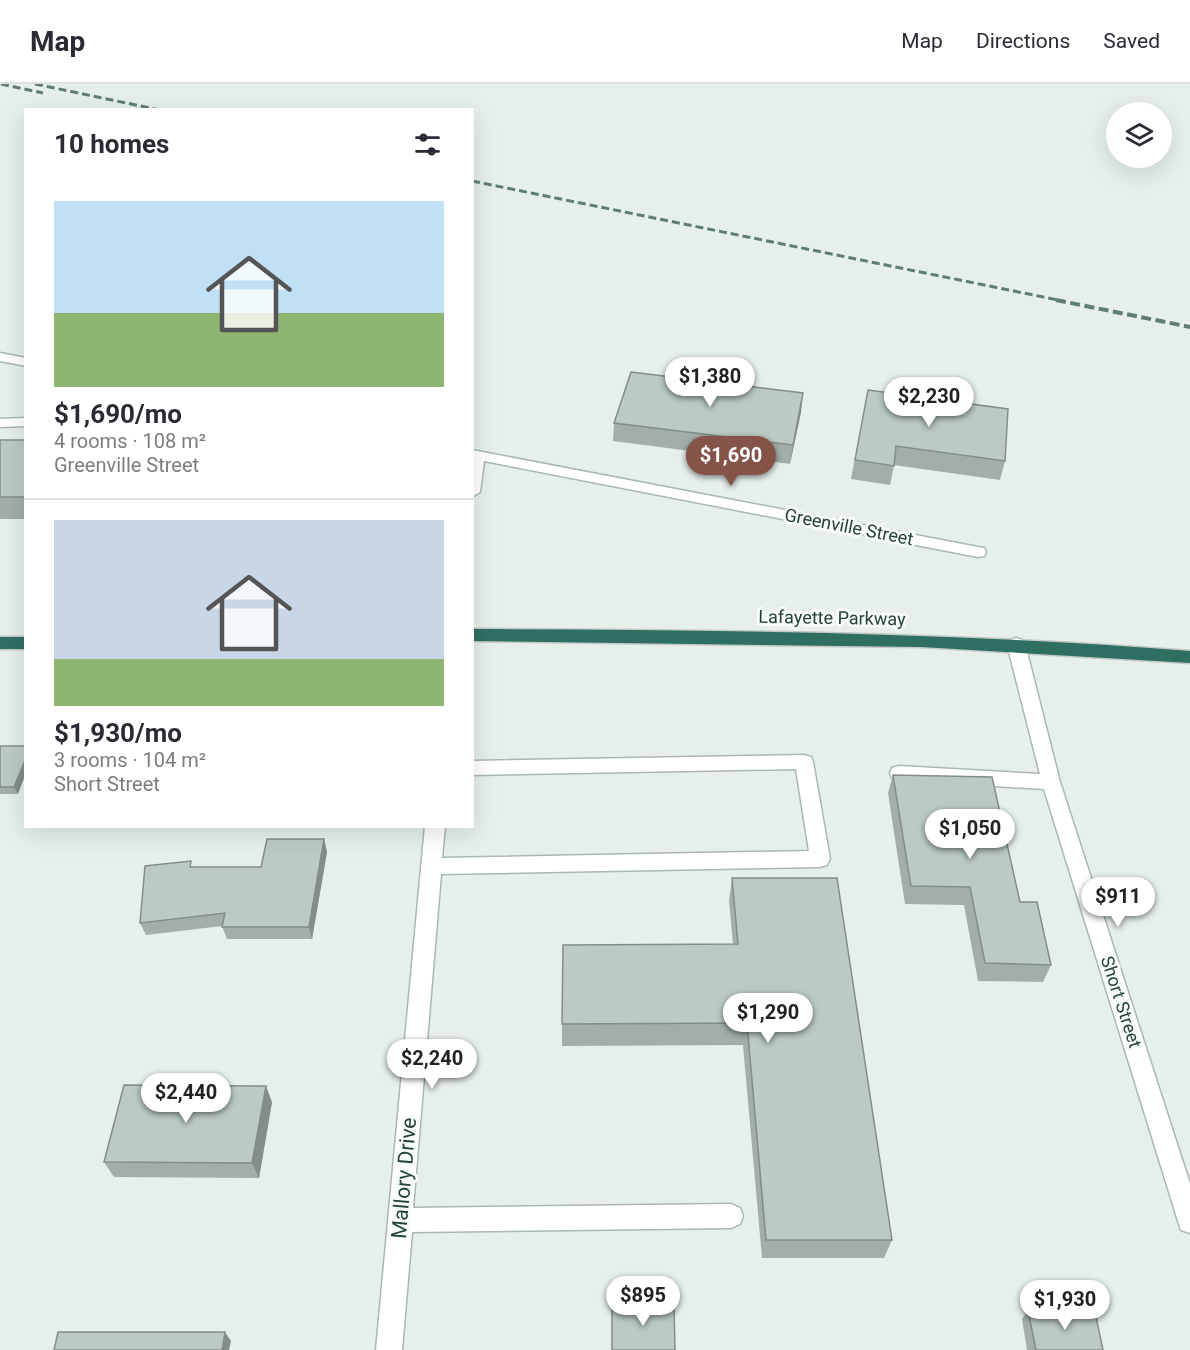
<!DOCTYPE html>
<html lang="en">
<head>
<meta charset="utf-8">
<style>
	body { margin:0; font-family:Roboto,sans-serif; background:#f7f7f7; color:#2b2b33; height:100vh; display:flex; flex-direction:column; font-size:22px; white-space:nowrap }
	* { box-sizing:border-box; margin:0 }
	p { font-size:20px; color:#7c7c81 }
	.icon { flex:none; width:33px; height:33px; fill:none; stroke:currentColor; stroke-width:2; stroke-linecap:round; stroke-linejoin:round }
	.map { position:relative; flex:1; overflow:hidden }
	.sheet { position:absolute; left:24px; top:24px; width:450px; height:720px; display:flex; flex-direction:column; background:#fff; border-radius:0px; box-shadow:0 6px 24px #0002 }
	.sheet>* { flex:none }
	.controls { position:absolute; left:1106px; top:18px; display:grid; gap:12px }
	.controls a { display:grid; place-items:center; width:66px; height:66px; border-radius:50%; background:#fff; box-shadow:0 6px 24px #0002; font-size:30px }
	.price { position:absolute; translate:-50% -51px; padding:0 14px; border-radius:21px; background:#fff; color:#222; font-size:20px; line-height:39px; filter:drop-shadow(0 2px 3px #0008) }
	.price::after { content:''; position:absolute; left:50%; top:36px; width:18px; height:14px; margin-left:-9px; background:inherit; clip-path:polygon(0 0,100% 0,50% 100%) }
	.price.current { background:#855347; color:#fff }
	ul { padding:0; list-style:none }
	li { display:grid; align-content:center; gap:12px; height:318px; padding:0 30px }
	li+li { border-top:2px solid #e1e1e2 }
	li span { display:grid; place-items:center; height:186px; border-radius:0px; color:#555 }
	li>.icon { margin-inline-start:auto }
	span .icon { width:108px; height:108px; fill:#fffc; stroke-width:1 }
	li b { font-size:26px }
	h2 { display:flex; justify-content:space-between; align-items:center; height:72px; padding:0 30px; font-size:26px }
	header { display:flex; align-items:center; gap:36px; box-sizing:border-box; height:84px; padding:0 30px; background:#fff; border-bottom:2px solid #e1e1e2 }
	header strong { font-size:28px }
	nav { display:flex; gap:33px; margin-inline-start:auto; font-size:21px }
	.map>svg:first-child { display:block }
</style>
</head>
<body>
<header>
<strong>Map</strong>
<nav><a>Map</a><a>Directions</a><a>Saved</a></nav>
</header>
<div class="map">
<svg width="1190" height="1266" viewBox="0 0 1190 1266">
	<rect width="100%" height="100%" fill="#e6efeb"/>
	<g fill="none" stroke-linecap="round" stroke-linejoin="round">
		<g stroke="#a8b8b2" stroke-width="3">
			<path id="minor" d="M0,269L26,274V282L0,277Z
				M26,334V342L0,343V335Z
				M472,366L978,463L984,464L986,468L984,472L978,473L484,377L480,408L472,413Z
				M1016,554L1022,556L1025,560L1060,698L1190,1100V1149L1181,1146L1178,1137L1044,705L899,696L892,694L890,689L892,684L899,682L1040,690L1007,560L1010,556Z
				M804,671L811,673L813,678L830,775L827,781L820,783L441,790L413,1124L731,1120L740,1124L743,1132L740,1140L731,1144L412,1148L402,1266H376L425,742H445L442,774L809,767L796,685L472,691V677Z"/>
		</g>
		<g stroke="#c2cac8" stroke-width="3">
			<path id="highway" d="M472,545C712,546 951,548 1190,567V579L921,563L472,557Z
				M0,553H26V565H0Z"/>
		</g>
		<use href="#minor" fill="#fff" fill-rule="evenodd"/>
		<use href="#highway" fill="#2f6f62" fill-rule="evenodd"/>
		<path stroke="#5f7d75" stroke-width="3" stroke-dasharray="8 4" stroke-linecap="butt" d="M1,0L43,9
			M35,0L160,26
			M472,97L1063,217"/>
		<path stroke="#5f7d75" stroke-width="4" stroke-dasharray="10 4.5" stroke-linecap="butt" d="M1056,216L1190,243"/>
	</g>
	<path fill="#a1aea9" d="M868,306L1005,377L1000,396L894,381L890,401L851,395Z
		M801,328L790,380L613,357L614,339Z
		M0,356H26V435H0Z
		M0,662L18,710H0Z
		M893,691L1020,818L1051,881L1043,898L978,897L964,821L905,820L888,709Z
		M324,755L327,768L312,855H227L222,842L146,851L140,839L193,783H261Z
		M732,794L892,1156L884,1174H762L743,961L562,962V940L733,860L729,817Z
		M272,1018L259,1094L114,1093L104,1078Z
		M1028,1226L1103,1266H1027L1022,1235Z"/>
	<path fill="#838d89" d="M803,309L801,328L790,380L793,361Z
		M26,674V689L18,710L14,703Z
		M324,755L327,768L312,855L309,843Z
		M266,1002L272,1018L259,1094L252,1079Z
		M225,1248L231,1257L229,1266H222Z"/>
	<path fill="#bbcac4" stroke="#838d89" stroke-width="1.5" d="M631,288L803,309L793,361L614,339Z
		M868,306L1008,325L1005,377L896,362L894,382L855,376Z
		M0,356H26V413H0Z
		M0,662H26V674L14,703H0Z
		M893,691L992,693L1020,818H1037L1051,881L985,879L970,803L911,802Z
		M267,755H324L309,843H222L225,829L140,839L145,782L191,777L190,783H261Z
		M732,794H837L892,1156H766L747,939L562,940L563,861L738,860Z
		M124,1001L266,1002L252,1079L104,1078Z
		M612,1220H674L675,1266H612Z
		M1028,1226L1095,1228L1103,1266H1036Z
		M58,1248H225L222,1266H54Z"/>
	<g text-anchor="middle" stroke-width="6" stroke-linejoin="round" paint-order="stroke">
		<g font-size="18" fill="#24423a" stroke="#f7fbf9">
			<text transform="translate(849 443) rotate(11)" y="6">Greenville Street</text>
			<text transform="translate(832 534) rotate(1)" y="6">Lafayette Parkway</text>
			<text transform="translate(1121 918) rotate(72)" y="6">Short Street</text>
		</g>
		<g font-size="21" fill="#24423a" stroke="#f7fbf9">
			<text transform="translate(404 1094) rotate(-85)" y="7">Mallory Drive</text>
		</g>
	</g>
</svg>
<div class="controls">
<a><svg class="icon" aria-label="layers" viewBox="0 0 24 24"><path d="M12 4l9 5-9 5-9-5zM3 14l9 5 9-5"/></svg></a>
</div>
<b class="price" style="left:710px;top:324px">$1,380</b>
<b class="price" style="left:929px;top:344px">$2,230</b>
<b class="price current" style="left:731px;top:403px">$1,690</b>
<b class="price" style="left:970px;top:776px">$1,050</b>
<b class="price" style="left:1118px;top:844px">$911</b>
<b class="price" style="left:768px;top:960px">$1,290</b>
<b class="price" style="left:432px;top:1006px">$2,240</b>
<b class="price" style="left:186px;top:1040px">$2,440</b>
<b class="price" style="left:643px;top:1243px">$895</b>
<b class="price" style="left:1065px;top:1247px">$1,930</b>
<section class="sheet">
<h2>10 homes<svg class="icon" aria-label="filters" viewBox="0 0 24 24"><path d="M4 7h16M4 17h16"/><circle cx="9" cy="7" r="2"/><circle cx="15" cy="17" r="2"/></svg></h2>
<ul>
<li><span style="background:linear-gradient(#bfe0f5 60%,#8fb573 0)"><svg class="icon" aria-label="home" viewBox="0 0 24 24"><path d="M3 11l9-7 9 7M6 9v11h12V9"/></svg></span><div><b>$1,690/mo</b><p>4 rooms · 108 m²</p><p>Greenville Street</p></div></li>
<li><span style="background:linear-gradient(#c9d6e8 75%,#8fb573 0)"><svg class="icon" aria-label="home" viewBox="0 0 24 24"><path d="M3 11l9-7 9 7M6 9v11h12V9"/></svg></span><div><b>$1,930/mo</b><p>3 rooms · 104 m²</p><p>Short Street</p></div></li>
</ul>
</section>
</div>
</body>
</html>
